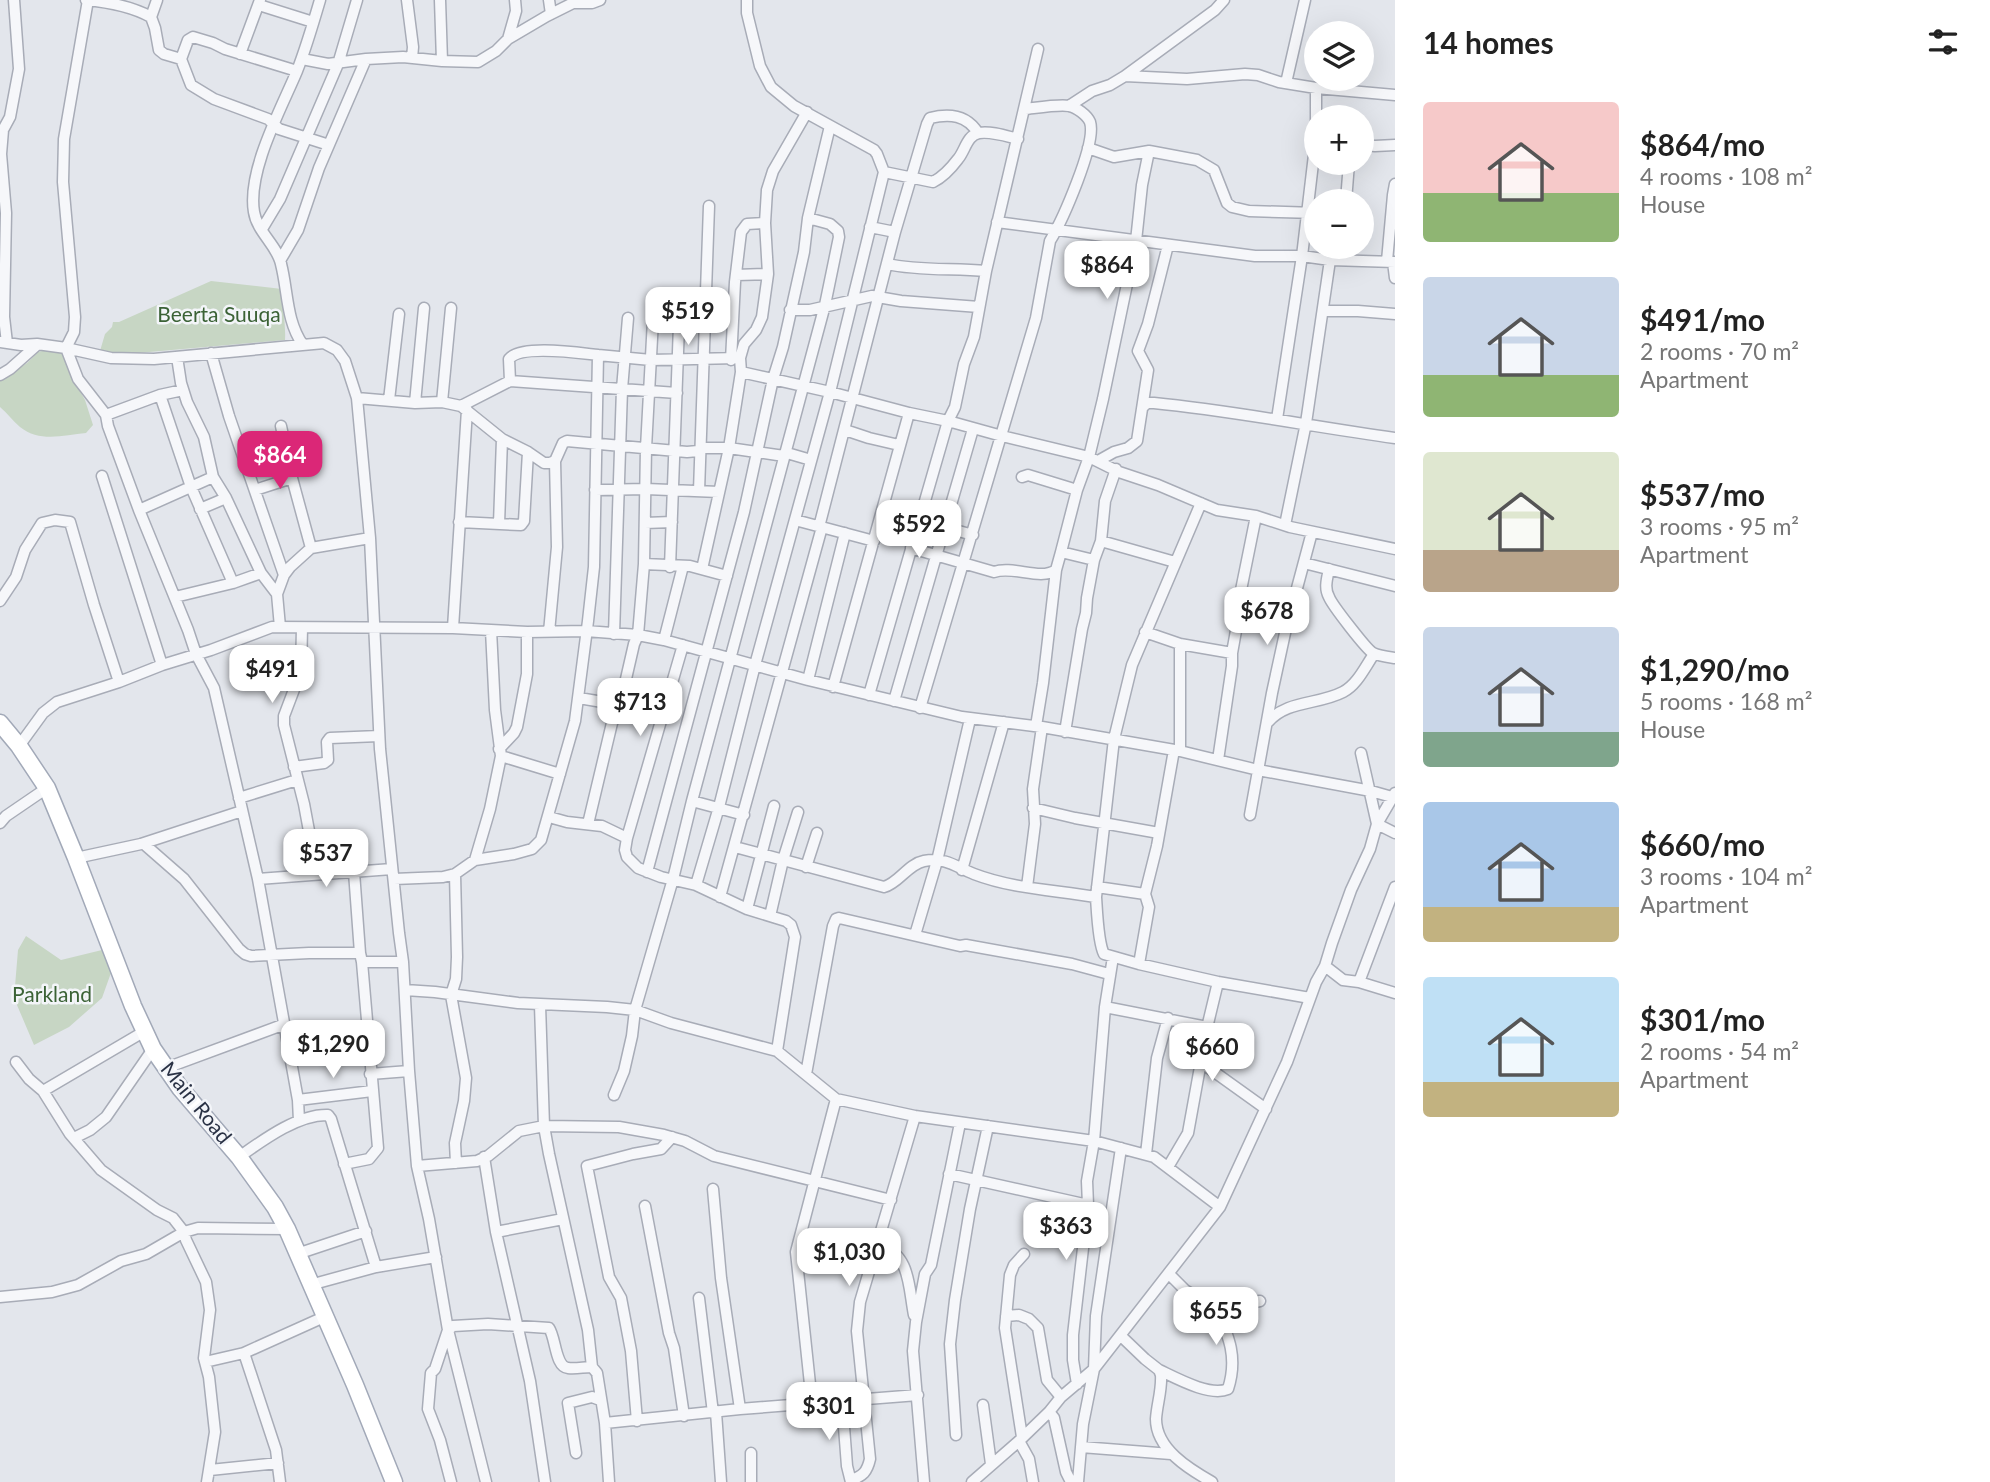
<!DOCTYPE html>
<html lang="en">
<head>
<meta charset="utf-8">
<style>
	body { margin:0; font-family:Lato,sans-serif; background:#f2f2f2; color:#222; height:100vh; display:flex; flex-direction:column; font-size:26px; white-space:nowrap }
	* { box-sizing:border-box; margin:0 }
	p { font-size:23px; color:#767676 }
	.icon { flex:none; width:38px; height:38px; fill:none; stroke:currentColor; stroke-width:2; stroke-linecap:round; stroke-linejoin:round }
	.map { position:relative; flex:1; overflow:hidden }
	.panel { display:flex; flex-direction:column; background:#fff; width:595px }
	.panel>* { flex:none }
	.tools { position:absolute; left:1304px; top:21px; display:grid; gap:14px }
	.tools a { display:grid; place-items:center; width:70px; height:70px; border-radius:50%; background:#fff; box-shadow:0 7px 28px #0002; font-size:35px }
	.price { position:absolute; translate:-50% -60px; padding:0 16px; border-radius:14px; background:#fff; color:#222; font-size:23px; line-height:46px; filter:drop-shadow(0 2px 4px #0008) }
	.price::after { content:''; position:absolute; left:50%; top:42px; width:21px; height:16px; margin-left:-10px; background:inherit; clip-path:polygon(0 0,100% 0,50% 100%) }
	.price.current { background:#db2777; color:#fff }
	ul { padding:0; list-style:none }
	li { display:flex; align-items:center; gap:21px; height:175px; padding:0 28px }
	li span { display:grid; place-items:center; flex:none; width:196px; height:140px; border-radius:7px; color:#555 }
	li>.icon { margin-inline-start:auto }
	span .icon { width:84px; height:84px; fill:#fffc; stroke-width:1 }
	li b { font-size:30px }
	h2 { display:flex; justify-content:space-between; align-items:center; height:84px; padding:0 28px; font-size:30px }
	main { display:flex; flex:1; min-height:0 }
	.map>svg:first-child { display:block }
</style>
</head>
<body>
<main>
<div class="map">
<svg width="1395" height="1482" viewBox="0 0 1395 1482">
	<rect width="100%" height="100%" fill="#e3e6ec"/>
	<path fill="#c7d6c4" d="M211,281L282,289C282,306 286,323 285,340L127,354H115L100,351L105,334L112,327L113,322H119Z
		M46,350H66L72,377L85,400L93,425L86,433C64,435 40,443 20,427C13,421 7,413 0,407V381L27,363L38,352Z
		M26,936L61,960L102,950L112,970L102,998L69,1027L34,1045L14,998L18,950Z"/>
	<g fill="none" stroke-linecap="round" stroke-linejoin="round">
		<g stroke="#a8acb7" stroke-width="13">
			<path id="minor" d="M86,0C108,2 131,6 151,17L157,0
				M88,0L64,139L63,182L75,317L74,332L66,348L78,379L106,415L108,426L139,510L188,630L196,654L214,688L258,879L298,1100L299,1121
				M407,0L413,47L412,58
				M440,0L442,61
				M549,0L551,14
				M259,5L313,22
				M151,17L155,28L159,50L164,54L181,59L191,85L214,99L268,119L279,129L329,145
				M508,39L516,11L515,0
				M240,54L260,0
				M181,59L188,40L193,37L213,43L225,49L297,71
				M302,59L328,64L366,59L403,57L442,61L478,62L496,51L508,39L547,16L573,3H592L600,0
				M1125,76L1215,10L1224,0
				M1286,83L1305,0
				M1069,106L1092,91L1110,85L1125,76L1187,79L1245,74L1258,75L1279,82L1316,88L1395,95
				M1362,145L1375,146L1395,145
				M1088,148L1114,157L1149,151L1197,160L1214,170L1227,203L1232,207L1249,211L1316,213
				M884,172L933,182C943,177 952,167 958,159C965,151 967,135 979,133C991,131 1006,136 1018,139
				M1346,201L1349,163
				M997,222L1255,256H1302L1330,260L1395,262
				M870,227L895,232
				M262,229L280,199L338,64L357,0
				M281,259L298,230L319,168L366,59
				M1387,261L1393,195L1395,184
				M1393,262L1395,278
				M887,264C919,271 953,268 986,271
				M736,275L768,274
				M790,310H810L872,296L901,301L979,307
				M1323,311H1358L1395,314
				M0,342L21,345L37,344L66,348L111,358L154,359L324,343L337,350L345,361L357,398L370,538L380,749L399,933L403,962L409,1071L417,1166L429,1219L448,1330L486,1482
				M7,343L4,317L6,213L1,154L3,130L10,117L19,69L14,0
				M303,345C286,321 288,291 281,264C277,245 257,232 254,212C247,171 281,109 297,71C306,48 313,24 320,0
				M211,353L229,416L284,575
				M598,355L651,360L737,358
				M177,357L181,383L187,402L204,437L213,477L226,498L261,573L277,594
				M731,360L735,282L741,232L747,224L765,223
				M741,372L830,392L909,413L948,421L1002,436L1089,457L1119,472L1158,485L1217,510L1256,516L1290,527L1395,549
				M0,375L10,369L37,345
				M160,395L191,487L233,583
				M357,398L415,403L442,402L461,406L502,439L528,452L544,463H550L555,461
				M389,400L399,314
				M442,402L451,308
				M415,403L424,308
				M461,406L510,381L677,393
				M1144,406L1147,403H1154C1236,411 1314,427 1395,438
				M106,415L160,395L183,390
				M1277,419L1302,256L1316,138V88
				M281,426L292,478L311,548
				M845,430L869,438L899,445
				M787,453L811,460
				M1098,461L1114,452L1128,448L1137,441L1148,370L1138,351L1148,324L1168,245
				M102,476L162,665
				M1022,477L1028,475L1077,490
				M255,490L292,478
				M595,490L646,489L719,492
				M699,491L709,206
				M200,509L226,498
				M139,510L213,477
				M795,520L874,541
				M919,520L973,535
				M459,522L521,525L524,521L528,452
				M645,523L672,522
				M499,524L502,439
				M1285,525L1306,423L1330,260
				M819,527L895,232L927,124L930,118C950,113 967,115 978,133
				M1101,541L1175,562
				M911,548L994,572C1013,565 1040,581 1056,570L1061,552
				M1094,560L1061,552L1077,490L1089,457L1103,399L1136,241L1142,185L1149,151
				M1304,563L1395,586
				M644,564L690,566L727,576
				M670,567L679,325
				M702,569L729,448L741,372L740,358L744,344L756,330L762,317L768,274L765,223L767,190L773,171L807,112
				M1329,569C1327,579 1324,588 1329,597C1332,605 1367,650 1373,653C1379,656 1388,657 1395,658
				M175,597L233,583L261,573
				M0,601L16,577L25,550L42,523L55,520L70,522L94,605L119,682
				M280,627L277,594L284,575L290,567L311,548L370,538
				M302,628L301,671L284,716V725L304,804L317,874
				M453,628L467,410
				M549,632L557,547L555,461L563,443L567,441L687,452L698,451L702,448H729L784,456
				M1145,632L1180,644L1232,653
				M614,634L622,389L628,318
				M664,640L683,566
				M1180,644V751
				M808,680L845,533
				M833,687L909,413
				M869,695L948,421L955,407L964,364L974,337L986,271L1038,49
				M579,698L620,705
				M894,701L973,429
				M920,708L1036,318L1050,241C1062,221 1097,143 1090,122C1087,115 1076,107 1069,106C1060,104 1035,108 1025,109
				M1268,722C1287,700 1318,705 1343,692C1357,685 1365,667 1374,654
				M1036,726L1043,683L1056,570
				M1065,732L1082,629L1086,613L1087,598L1094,560L1101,541L1105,501L1116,469
				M19,746L43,713L57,702L119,682L162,665L211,650L272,627L453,628L527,632L586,631L638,635L664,640L808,680L962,717L1042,727L1180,751L1258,770L1371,791L1392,797
				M499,749L514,733L517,727L527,674V632
				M1361,753L1377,824L1395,833
				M501,756L560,774
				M1218,760L1232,666V653L1239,614L1240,595L1256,516
				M294,767L324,763L328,760L327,742L330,738L379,736
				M239,798L297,780
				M692,801L744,815
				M1033,808L1075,818L1159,833
				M1250,815L1272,693L1285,633L1312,532
				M549,817L567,822L602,826L627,838L625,850L627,857L638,868L661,877L696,885L747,909L786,921L791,925L795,937L777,1051
				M0,823L6,816L47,788
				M588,824L612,723L620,705L634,644L638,635L644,564L646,448L653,320
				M627,838L683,645
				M141,844H144L184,879L239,949L245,954L251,956L309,953H360
				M735,847L884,887C899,883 908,864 924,861C946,857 956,867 974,874C1013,889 1056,890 1096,897C1097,911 1098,943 1104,954L1139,964L1218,982L1310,998
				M76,858L141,844L242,811
				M475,860L490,809L501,756L495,710L491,630
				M806,867L817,833
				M962,870L1004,722
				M647,872L744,512L773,379L783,347L804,252L808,218
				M455,874L457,957L456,979L451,995L466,1078L464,1101L455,1143L456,1163
				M258,879L392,869
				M394,879L443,877L455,874L475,860L514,854L532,849L541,840L575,721L588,621L594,567L598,355C579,353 521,344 509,359L510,381
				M696,885L719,807L755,665L830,392L884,172L877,154L874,150L794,106L771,87L760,66L747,13V0
				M1027,887L1035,824L1033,789L1042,727
				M1097,887L1145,894
				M720,897L822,527
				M1096,897L1114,739L1132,665L1201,503
				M747,909L774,806
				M770,916L783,860L798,812
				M915,935L937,861L970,719
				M362,962H403
				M1139,964L1149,907L1145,894L1157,846L1174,750
				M1325,966L1343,980L1359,982L1395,993
				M1359,982L1395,887
				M405,990L435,992L518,1003L607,1007L635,1010L671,1023L777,1051L836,1099L915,1116L1094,1141L1154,1157L1220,1207
				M540,1005L544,1126L549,1154L588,1330L592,1367
				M1105,1007L1207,1027
				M1199,1061L1266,1109
				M16,1062L29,1079L43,1091L70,1134L101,1170L157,1210L173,1218L184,1232L198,1228L287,1229
				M166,1068L285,1024
				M370,1074L409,1071
				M806,1074L833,926L836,919L839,918L960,946L966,945L1072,964L1109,974
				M43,1091L145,1031
				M614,1095L624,1071L632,1036L635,1010L673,879L692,801L825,305L839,237L838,231L830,224L808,218L830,126
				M298,1100L372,1091
				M74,1138L90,1130L106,1117L153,1049
				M1146,1154L1157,1058L1168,1018
				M239,1157C263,1140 298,1114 328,1115L331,1119L376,1267
				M484,1157L496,1232L530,1381L545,1482
				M344,1164L369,1159L378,1148L362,962L360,953L354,872
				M417,1166L477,1161L488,1156L519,1131L544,1126L619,1127L664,1135L685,1141L714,1156L891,1200
				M1168,1167L1188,1133L1200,1067L1199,1061L1218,982
				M949,1174L1088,1205
				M713,1189L721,1278L740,1409
				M645,1206L669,1333L674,1348L684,1416
				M496,1232L563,1219
				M878,1243C911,1256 908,1284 914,1315
				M297,1254L366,1231
				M1169,1274L1185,1290L1217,1309L1260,1301
				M310,1285L376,1267L436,1257
				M0,1297L52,1292L78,1285L121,1261L146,1254L184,1232L186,1240L206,1282L210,1310L204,1358L209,1377L215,1432L207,1482
				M699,1298L713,1413
				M1006,1316L1019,1315L1029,1319L1038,1328L1047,1380L1061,1397
				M1121,1336L1145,1359L1159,1370L1161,1375C1162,1390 1157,1404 1156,1419C1156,1449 1189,1469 1212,1482
				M205,1362L244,1353
				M1159,1370C1176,1378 1210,1397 1228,1389C1238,1358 1229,1337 1217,1309
				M1077,1384L1073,1360V1335L1088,1205L1087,1181L1094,1141L1105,1007L1113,957
				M842,1401L847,1466L851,1482
				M812,1403L796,1252L836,1099
				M983,1405L991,1464
				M716,1412L721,1482
				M1049,1412L1054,1418L1066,1472L1071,1482
				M637,1421L631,1351L621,1298L609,1277L587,1166L633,1154L661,1149L672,1137
				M605,1423L740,1409L918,1395
				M956,1435L950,1344L955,1300L970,1209L988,1126
				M1022,1437L1005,1328L1010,1275L1014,1265L1024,1254
				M1019,1441L1029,1459L1033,1482
				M1081,1447L1171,1454
				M576,1453L568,1403L592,1397L600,1400
				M210,1470L278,1463
				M851,1480C863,1476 867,1472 870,1459L857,1331L860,1302L915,1116
				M280,1482L276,1450L244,1353L324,1317
				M451,1482L440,1440L428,1409L431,1373L435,1369L448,1330L453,1326L488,1324L549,1328C556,1338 555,1367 568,1368C576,1369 584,1367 592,1367L597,1373L605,1423L609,1482
				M751,1482V1453
				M924,1482L913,1351L916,1322L925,1274L931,1265L960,1123
				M972,1482L1019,1441L1049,1412L1061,1397L1094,1369L1220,1207L1287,1062L1316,982L1325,966L1332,943L1351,890L1370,849L1377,824L1395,793
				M1078,1482L1083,1424L1094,1369L1096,1316L1121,1148"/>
		</g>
		<g stroke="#a2a9b8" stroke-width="19">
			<path id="primary" d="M0,723L19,746L47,788L76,858L133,1006L153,1049L180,1088L239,1157L275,1207L287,1229L355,1385L394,1482"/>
		</g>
		<use href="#minor" stroke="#f6f7fa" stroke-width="10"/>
		<use href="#primary" stroke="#fff" stroke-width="16"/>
	</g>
	<g text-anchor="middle" stroke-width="5" stroke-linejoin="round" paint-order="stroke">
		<g font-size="21" fill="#3b6236" stroke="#f3f5f9">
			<text x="219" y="322">Beerta Suuqa</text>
			<text x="52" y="1002">Parkland</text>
		</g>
		<g font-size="21" fill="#2a3245" stroke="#f3f5f9">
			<text transform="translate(196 1103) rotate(51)" y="7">Main Road</text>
		</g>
	</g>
</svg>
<div class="tools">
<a><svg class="icon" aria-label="layers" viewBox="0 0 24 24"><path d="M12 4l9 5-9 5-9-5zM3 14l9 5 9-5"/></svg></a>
<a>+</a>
<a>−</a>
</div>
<b class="price" style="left:1107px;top:301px">$864</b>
<b class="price" style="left:688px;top:347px">$519</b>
<b class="price current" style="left:280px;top:491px">$864</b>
<b class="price" style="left:919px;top:560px">$592</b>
<b class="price" style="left:1267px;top:647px">$678</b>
<b class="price" style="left:272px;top:705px">$491</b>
<b class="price" style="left:640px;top:738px">$713</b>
<b class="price" style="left:326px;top:889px">$537</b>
<b class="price" style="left:333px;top:1080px">$1,290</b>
<b class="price" style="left:1212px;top:1083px">$660</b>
<b class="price" style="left:1066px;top:1262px">$363</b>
<b class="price" style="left:849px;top:1288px">$1,030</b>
<b class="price" style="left:1216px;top:1347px">$655</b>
<b class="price" style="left:829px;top:1442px">$301</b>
</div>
<section class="panel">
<h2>14 homes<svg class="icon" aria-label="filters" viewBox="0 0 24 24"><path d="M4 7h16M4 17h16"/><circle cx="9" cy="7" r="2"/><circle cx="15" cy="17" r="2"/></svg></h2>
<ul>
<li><span style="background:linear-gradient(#f6c9c9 65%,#8fb573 0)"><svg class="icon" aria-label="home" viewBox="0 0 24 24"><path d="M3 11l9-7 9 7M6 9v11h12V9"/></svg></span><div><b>$864/mo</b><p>4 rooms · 108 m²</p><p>House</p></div></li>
<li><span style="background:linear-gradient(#c9d6e8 70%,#8fb573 0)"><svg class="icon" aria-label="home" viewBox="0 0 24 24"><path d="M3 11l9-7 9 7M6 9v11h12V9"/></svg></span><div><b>$491/mo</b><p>2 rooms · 70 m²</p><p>Apartment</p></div></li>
<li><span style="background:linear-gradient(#dfe7d0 70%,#b9a48a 0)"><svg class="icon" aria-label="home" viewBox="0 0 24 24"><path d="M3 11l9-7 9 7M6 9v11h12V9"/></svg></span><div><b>$537/mo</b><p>3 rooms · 95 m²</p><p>Apartment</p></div></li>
<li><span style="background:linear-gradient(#c9d6e8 75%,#7fa58c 0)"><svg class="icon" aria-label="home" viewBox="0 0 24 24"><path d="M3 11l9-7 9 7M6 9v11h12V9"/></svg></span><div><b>$1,290/mo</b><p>5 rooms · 168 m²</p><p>House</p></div></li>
<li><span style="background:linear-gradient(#a9c7e8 75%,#c2b280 0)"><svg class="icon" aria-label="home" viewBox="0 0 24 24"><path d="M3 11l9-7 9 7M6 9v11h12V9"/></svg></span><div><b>$660/mo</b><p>3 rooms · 104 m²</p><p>Apartment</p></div></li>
<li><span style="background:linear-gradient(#bfe0f5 75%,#c2b280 0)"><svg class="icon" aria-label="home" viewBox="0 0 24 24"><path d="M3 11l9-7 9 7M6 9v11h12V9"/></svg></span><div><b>$301/mo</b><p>2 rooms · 54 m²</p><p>Apartment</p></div></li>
</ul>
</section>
</main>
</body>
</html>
